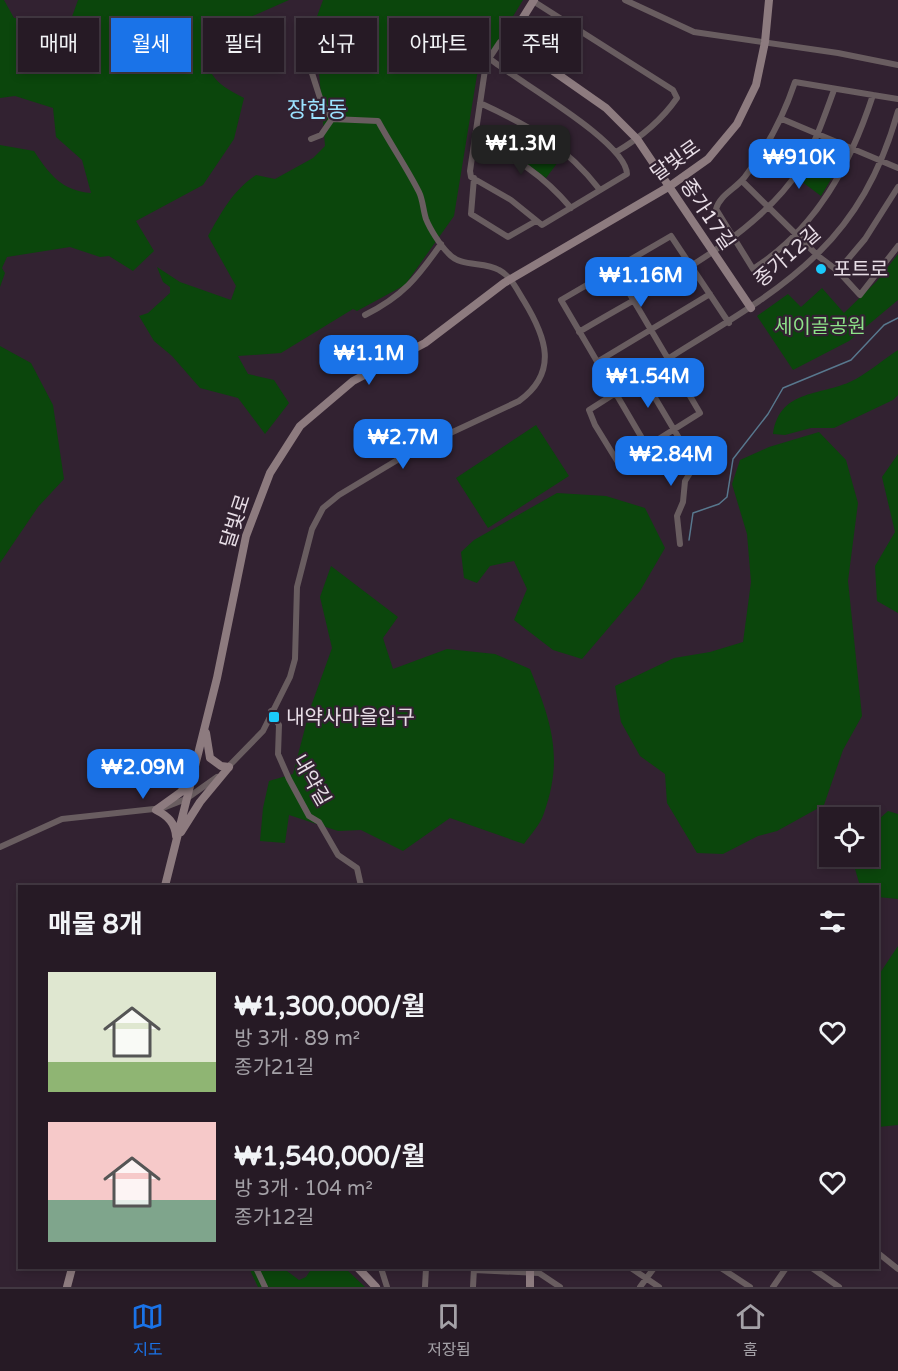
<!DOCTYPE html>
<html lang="ko">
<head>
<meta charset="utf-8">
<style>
	body { margin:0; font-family:"Varela Round","Noto Sans KR",sans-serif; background:#322732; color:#f1f3f6; height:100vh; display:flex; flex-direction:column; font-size:22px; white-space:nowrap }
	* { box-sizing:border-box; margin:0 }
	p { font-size:20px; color:#a4a1a7 }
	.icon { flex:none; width:33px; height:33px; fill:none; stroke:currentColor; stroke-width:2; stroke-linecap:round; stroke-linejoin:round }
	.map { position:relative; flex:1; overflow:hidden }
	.sheet { position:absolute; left:18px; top:885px; width:861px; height:384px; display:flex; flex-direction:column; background:#261a25; border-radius:0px; box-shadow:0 3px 9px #0003,0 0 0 2px #423842 }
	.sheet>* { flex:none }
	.banner { position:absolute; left:18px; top:18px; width:862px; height:54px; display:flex; gap:12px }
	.tools { position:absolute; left:819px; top:807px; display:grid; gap:12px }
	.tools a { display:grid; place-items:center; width:60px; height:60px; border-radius:0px; background:#261a25; box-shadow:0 3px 9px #0003,0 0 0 2px #423842; font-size:30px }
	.price { position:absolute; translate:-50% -51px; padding:0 14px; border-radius:12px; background:#1a73e8; color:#fff; font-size:20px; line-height:39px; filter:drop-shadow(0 2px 3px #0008) }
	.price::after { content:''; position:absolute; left:50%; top:36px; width:18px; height:14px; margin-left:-9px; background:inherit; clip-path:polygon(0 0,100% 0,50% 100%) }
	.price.current { background:#222; color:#fff }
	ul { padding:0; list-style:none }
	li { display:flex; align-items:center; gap:18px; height:150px; padding:0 30px }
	li span { display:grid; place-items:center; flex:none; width:168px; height:120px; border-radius:0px; color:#555 }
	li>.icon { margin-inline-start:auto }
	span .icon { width:72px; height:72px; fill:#fffc; stroke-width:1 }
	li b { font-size:26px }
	h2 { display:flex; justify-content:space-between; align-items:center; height:72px; padding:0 30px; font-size:26px }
	.pill { padding:0 21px; border-radius:0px; background:#261a25; box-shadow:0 3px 9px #0003,0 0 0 2px #423842; font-size:21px; line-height:54px }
	.pill.current { background:#1a73e8; color:#fff }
	.dock { display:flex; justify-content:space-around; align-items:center; height:84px; border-top:2px solid #423842; background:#261a25; font-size:16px; color:#a4a1a7 }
	.dock a { display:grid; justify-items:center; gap:3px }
	.dock .current { color:#1a73e8 }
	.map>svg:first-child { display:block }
</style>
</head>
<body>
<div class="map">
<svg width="898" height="1287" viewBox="0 0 898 1287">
	<rect width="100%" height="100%" fill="#322231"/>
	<path fill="#0b460c" d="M0,0H4L14,18H38L68,28L78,0H289L203,38C207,74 212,82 244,98L234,139L203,185L136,221L154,251L133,271L109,256L100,257L70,247L7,257L2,268L5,273L0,287V145L34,151C49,174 62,191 91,193L82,160L56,137L53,108L15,96L0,98Z
		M323,0H523L477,75L454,216L405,285L357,311L353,309L281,353L238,356L248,374L274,380L289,403L265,434L238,398L200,388L172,356L154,341L139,316L148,313L170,293V287L163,282L157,267L180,282L231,300L236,286L208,236C221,213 233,190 256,175L275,179L313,158L325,146L315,22Z
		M528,130L564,154L546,178L515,155Z
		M812,153L839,166L821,196L797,178Z
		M898,254V300L849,341L793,370L757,316L788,294L801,307L822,288L844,313L877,281Z
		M0,346L31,363L53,405L64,479L38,507L0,563Z
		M898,350V395L893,400L834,428H811L785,435L773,434C780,387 823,397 856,379C870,371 884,359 898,350Z
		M536,425L569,476L488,528L456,478Z
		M819,432L846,460L858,503L848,581L862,716L843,750L824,805L777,831L758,836L723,854L697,853L667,803L665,774L640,756L621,722L615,686L674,658L710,652L743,642L751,582L747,534L732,484L740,460L769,447Z
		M898,454V613L877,601L875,566L895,532L882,477Z
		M557,493L606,496L645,508L665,548L640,591L582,659L553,650L514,620L527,589L514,561L490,566L477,583L464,578L461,552L474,540Z
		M331,566L398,617L383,638L393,669L447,649L495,654L530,669C551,721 564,757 544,813C541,824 530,835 524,844L450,818L403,851L361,830L338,831L289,815L285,843L260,841L263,808L269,781L293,774L310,709L332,648L320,597Z
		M888,811L898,814V899L878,897V886H860L853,862L856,857L868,856C868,831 869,828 888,811Z
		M898,946V1125L878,1127V976Z
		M249,1268H283L299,1280L306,1277L312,1268H345L365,1287H258Z"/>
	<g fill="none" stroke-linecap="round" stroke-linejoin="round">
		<path stroke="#58788e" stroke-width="1.5" d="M689,540L693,513L719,504L727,497L733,459L768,414L783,388L851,360L884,325L898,318"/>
		<path stroke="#695d60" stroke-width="6" d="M625,0L694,32L838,53L898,65
			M533,1L673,90L677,98C661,121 640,138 616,152
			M489,58C515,80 626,141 627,174L542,225L511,200L471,177L470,171L486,63L500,42L509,40
			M310,67L321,101L332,119
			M795,82L873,95C850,165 817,228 753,269L716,209C720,195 735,189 744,178C768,147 783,118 795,82Z
			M873,95L898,99
			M480,103C530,126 566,146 600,190
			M782,119L898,168
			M475,139C514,156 543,175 571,208
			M474,178L471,214L508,237L536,221
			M742,181L818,256L838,271
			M898,187L865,239L838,271L860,295L898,246
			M615,269L700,413L619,464L595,425L589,410C621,390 653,368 685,348C792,283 862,239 898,111
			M365,315C403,296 417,278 441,244
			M579,332C649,290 755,239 799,170C815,145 824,117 834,90
			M597,362L710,294
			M642,376L695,465L685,481L683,502L677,516L680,544
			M646,445L561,300L671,236L729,323
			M271,711L279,725L278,754L289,779L309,816L319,822L338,855L357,868L361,886
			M227,768L263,731L290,677L295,659L297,587L312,529L323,508L339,495L414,450L519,401C559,372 546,337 524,301C517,290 511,276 499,270C483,261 461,268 448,253C440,245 430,229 426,219C423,210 423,200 419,192C407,168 391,145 378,121L332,119L321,135L311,139
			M0,847L62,819L163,808L186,799L217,777
			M878,1253L898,1269
			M256,1268L265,1287
			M381,1268L387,1287
			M631,1268L659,1287
			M721,1268L750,1287
			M812,1268L839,1287
			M474,1270L539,1273L560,1287
			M425,1287L426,1268
			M473,1287L474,1268
			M640,1287L654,1268
			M773,1287L786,1268"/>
		<path stroke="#8d7b7f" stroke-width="8" d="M534,0L509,40L606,108L637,139L751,308
			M206,733L210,758L221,766L229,767
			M181,832L200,802L229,767
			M176,836C175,823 168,816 156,810L181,792L189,780
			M165,886L217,678L246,536L270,473L300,426L353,381L425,343L504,283L670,186L708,159L737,124L756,85L765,42L769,0
			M358,1268L376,1287
			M67,1287L72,1268
			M530,1287V1268"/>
	</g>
	<g fill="#1acafc" stroke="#322231" stroke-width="2">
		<circle cx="821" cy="269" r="6"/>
		<rect x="268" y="711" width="12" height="12" rx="3"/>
	</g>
	<g text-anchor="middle" stroke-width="4.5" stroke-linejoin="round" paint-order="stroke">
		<g font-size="20" fill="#e8dee7" stroke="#322231">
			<text transform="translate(675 160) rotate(-35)" y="7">달빛로</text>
			<text transform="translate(708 214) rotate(56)" y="7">종가17길</text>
			<text transform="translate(787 256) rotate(-41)" y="7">종가12길</text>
			<text transform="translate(235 521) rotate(-72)" y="7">달빛로</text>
			<text transform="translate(312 780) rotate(60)" y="7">내약길</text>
		</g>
		<g font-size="20" fill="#e8dee7" stroke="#322231" text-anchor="start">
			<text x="833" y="276">포트로</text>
			<text x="286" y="724">내약사마을입구</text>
		</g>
		<g font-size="20" fill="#8ee389" stroke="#322231">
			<text x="820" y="333">세이골공원</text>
		</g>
		<g font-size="22" fill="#9be2fe" stroke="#322231">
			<text x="317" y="117">장현동</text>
		</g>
	</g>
</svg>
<div class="tools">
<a><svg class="icon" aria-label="locate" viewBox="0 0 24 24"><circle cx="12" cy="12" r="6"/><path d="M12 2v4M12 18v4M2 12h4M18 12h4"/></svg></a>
</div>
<b class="price current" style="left:521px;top:176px">₩1.3M</b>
<b class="price" style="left:799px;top:190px">₩910K</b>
<b class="price" style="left:641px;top:308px">₩1.16M</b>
<b class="price" style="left:369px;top:386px">₩1.1M</b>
<b class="price" style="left:648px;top:409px">₩1.54M</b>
<b class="price" style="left:403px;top:470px">₩2.7M</b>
<b class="price" style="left:671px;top:487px">₩2.84M</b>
<b class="price" style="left:143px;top:800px">₩2.09M</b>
<div class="banner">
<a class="pill">매매</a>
<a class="pill current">월세</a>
<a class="pill">필터</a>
<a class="pill">신규</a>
<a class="pill">아파트</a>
<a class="pill">주택</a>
</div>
<section class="sheet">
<h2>매물 8개<svg class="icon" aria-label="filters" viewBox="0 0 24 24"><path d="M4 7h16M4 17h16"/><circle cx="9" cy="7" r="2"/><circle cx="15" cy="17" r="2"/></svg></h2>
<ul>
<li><span style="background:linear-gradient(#dfe7d0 75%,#8fb573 0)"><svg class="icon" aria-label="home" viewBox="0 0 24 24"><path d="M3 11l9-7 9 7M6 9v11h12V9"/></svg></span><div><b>₩1,300,000/월</b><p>방 3개 · 89 m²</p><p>종가21길</p></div><svg class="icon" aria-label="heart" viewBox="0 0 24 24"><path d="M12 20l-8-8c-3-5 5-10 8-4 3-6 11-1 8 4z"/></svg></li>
<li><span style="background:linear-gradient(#f6c9c9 65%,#7fa58c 0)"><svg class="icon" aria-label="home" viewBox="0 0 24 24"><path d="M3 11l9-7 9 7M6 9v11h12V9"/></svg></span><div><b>₩1,540,000/월</b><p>방 3개 · 104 m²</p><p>종가12길</p></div><svg class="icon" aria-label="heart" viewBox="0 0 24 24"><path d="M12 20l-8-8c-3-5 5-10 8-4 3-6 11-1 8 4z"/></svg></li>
</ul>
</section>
</div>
<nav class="dock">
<a class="current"><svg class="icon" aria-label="map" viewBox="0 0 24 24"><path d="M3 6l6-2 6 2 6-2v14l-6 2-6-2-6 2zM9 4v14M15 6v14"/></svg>지도</a>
<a><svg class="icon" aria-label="saved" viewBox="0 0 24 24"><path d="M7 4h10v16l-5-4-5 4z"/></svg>저장됨</a>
<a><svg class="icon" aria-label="home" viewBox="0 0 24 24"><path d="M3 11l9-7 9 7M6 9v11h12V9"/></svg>홈</a>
</nav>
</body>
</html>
